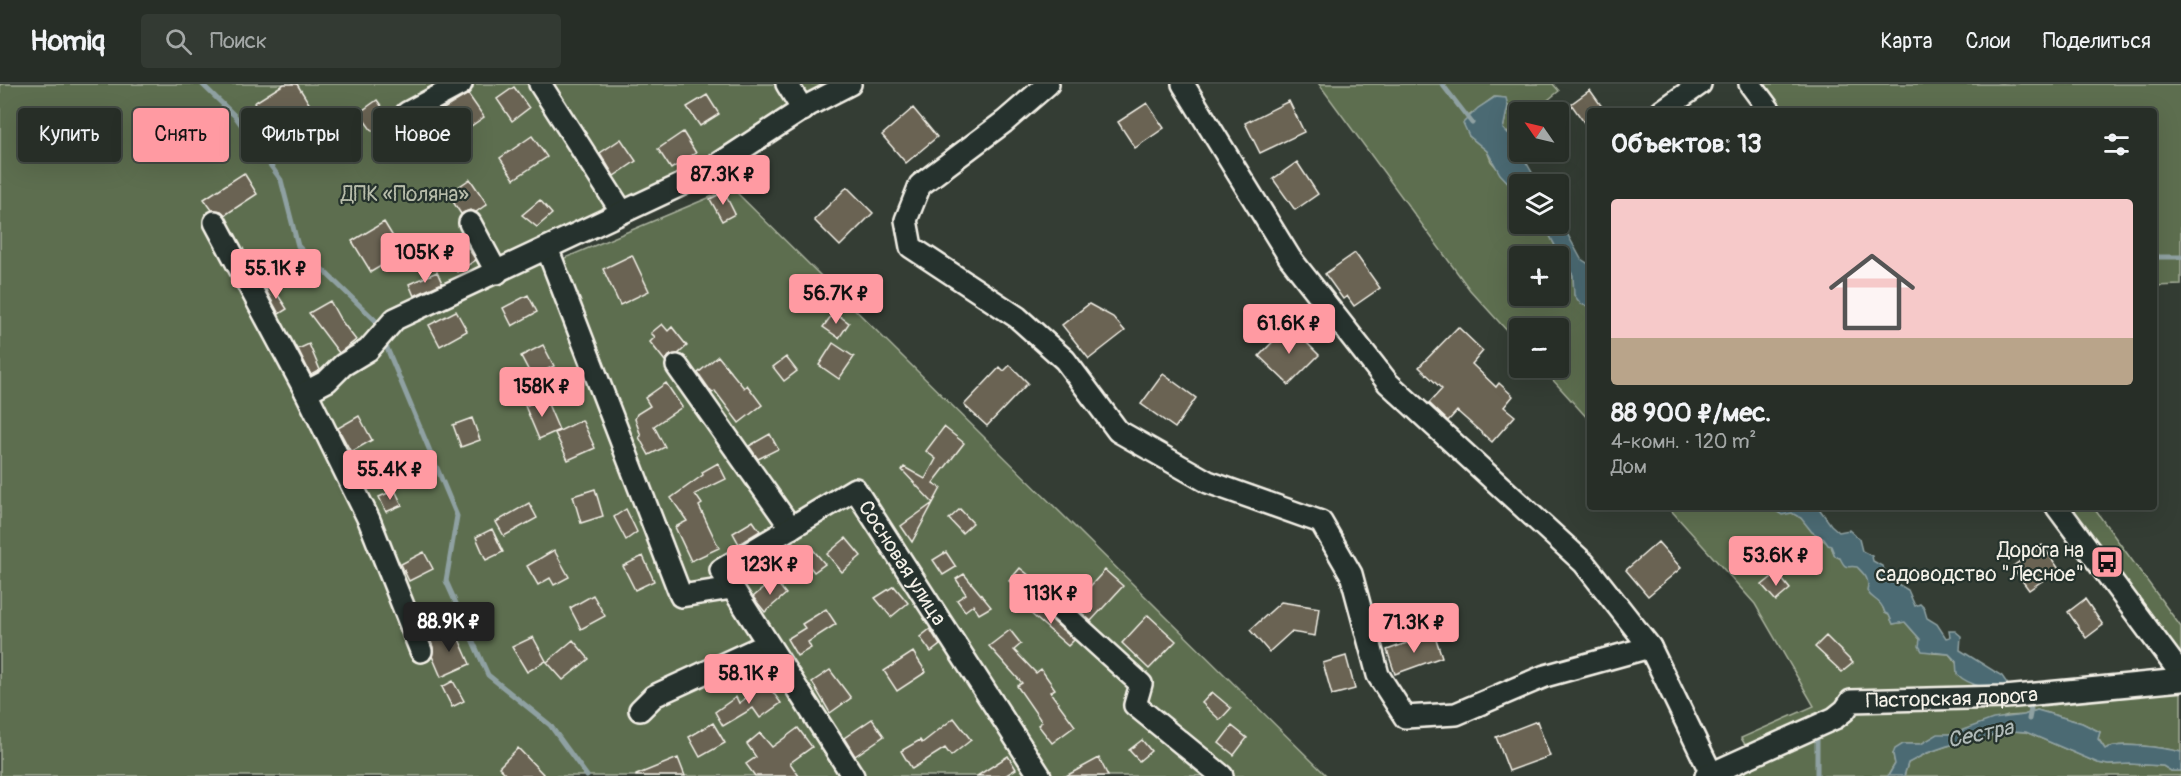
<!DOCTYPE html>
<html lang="ru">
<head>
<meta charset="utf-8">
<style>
	body { margin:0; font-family:Pangolin,sans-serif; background:#333a33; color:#f1f3f6; height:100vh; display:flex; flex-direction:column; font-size:22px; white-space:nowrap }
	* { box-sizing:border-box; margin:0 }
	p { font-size:20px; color:#a4a8a7 }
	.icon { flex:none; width:33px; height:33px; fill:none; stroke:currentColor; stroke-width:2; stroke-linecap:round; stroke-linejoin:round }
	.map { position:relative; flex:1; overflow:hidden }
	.side { position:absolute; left:1587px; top:24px; width:570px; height:402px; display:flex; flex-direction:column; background:#272e27; border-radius:6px; box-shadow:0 6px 24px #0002,0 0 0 2px #434a44 }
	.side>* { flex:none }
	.banner { position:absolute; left:18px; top:24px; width:570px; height:54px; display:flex; gap:12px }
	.needle { width:39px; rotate:304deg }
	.buttons { position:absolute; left:1509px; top:18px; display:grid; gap:12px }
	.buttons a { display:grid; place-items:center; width:60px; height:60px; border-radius:6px; background:#272e27; box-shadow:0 6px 24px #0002,0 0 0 2px #434a44; font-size:30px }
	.price { position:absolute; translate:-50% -51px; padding:0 14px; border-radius:6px; background:#ff9aa2; color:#111; font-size:20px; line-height:39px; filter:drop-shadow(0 2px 3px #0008) }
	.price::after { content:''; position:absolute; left:50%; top:36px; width:18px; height:14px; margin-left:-9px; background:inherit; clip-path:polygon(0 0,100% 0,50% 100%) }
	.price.selected { background:#222; color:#fff }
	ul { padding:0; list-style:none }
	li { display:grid; align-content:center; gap:12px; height:318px; padding:0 24px }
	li+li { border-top:2px solid #434a44 }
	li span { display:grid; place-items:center; height:186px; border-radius:6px; color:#555 }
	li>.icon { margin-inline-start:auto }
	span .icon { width:108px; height:108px; fill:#fffc; stroke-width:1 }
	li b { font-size:26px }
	h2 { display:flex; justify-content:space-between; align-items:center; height:72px; padding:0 24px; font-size:26px }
	.chip { padding:0 21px; border-radius:6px; background:#272e27; box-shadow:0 6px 24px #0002,0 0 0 2px #434a44; font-size:21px; line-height:54px }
	.chip.selected { background:#ff9aa2; color:#111 }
	header { display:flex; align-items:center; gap:36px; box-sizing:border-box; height:84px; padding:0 30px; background:#272e27; border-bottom:2px solid #434a44 }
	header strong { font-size:28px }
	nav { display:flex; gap:33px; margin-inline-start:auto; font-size:21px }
	.search { width:420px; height:54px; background:#333a33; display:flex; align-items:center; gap:15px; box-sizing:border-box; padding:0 21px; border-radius:6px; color:#a4a8a7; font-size:22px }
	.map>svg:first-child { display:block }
</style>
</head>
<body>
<header>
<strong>Homiq</strong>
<div class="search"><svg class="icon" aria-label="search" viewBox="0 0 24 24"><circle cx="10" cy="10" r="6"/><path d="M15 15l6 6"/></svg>Поиск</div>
<nav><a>Карта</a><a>Слои</a><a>Поделиться</a></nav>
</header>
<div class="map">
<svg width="2181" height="692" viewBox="0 0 2181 692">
	<rect width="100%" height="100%" fill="#343d34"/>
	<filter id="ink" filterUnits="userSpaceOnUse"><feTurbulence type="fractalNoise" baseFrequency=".0167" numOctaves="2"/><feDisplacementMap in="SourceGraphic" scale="12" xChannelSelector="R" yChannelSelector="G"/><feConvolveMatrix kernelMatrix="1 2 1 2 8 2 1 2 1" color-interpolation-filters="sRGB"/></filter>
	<g filter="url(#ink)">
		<path fill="#5d6e50" stroke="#a8b09c" stroke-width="1.5" fill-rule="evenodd" d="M0,0H850L546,165L553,179L732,104L1327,692H0Z
			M1319,0H1553L1559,7L1533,28H1520L1519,39L1507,49L1503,45L1508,22L1505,14L1494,13L1467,33L1469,52L1487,67L1491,77L1519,110L1520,140H1541L1549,150L1562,175L1573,191L1574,211L1581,219L1590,223V337L1542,284H1558V244H1520L1519,260L1470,206ZM1520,172H1558V212H1520Z
			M1750,0H2181V201L2154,202V175L2158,171L2154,168V27H1770Z
			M1668,423H1775L1776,427L1792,429L1801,434L1812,448L1831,462L1835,472L1857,482L1867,493L1874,513L1882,521L1885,529L1889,531L1893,540L1905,538L1932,569L1949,570L1974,601L2000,605L2009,602L2177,585L2057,423H2093L2181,543V668C2165,664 2118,657 2105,665L2098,654L2100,648L2082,639L2037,626L2024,631L2008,632L1952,650L1938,651L1921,660H1903L1893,670L1895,680L1888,692H1708L1752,672L1741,654L1814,622L1755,520Z
			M2012,647L2026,648L2098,679L2109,681L2130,680L2163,682L2171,687H2181V692H1904L1908,679C1940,660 1977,655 2012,647Z"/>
		<path fill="#4c6b73" stroke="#8fa1a2" stroke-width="1.5" d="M1495,13L1506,14L1508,22L1503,45L1507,49L1519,50L1520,68H1526L1525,76L1538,99L1520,100L1519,110L1500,90L1487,67L1469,52L1463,39L1478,24Z
			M1559,138L1563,142L1581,175L1590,181V223L1581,220L1574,211L1573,191L1562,175L1549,150L1541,140Z
			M1775,423H1818L1831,441L1839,448L1849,446L1859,455L1862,467L1872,472L1873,477L1882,482L1891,496L1908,506L1915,522L1920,520L1924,524L1927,534L1937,540L1946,554L1950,553L1949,547H1955L1961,552L1960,566L2002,592L2009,602C1993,607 1969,602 1957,590L1956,577L1949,570L1922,567L1919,562L1920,555L1905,538L1893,540L1889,531L1885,529C1881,515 1873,517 1867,507C1870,495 1865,491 1857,483C1847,481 1846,487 1840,474L1835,472L1831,462L1828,461L1824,455L1812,448L1801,434L1792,429L1782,431L1776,427Z
			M2037,626L2082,639L2100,648L2098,655L2105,665C2118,657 2165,664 2181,668V687H2171L2163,682L2130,680L2108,681L2098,679L2026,648L2012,647L1947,662L1927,669L1908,679L1904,692H1888L1895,680L1893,670L1895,665L1903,660H1921L1938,650H1952L1993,635L2024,631Z"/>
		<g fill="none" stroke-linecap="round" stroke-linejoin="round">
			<path stroke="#8fa1a2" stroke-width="5" d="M202,0L235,32L281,96L298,162L376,237L380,246
				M1442,0L1472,39
				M2154,173H2181
				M384,257L457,432L446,497L488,591L550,641L587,692
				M2021,617L2031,625L2029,635
				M1817,654V692"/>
		</g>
		<path fill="#6a6352" stroke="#f4f1e8" stroke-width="1.5" d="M284,0H297L310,21L270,46L254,19Z
			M514,3L529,24L512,37L497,15Z
			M1590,6L1605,27H1590V47L1571,20Z
			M468,10L484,33L445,60L427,35Z
			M707,11L719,30L700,42L687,23Z
			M377,16L390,34L372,47L359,29Z
			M1289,17L1304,48L1260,69L1245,39Z
			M1147,19L1164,44L1135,64L1118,38Z
			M913,24L937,53L906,79L882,51Z
			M683,48L696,69L671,85L658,65Z
			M532,52L547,73L514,95L500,74Z
			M621,55L636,77L614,92L600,69Z
			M1297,78L1318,110L1295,126L1273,95Z
			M244,89L257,110L225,131L221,127L212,126L204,115Z
			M470,95L487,120L476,128L470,126L461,130L448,110Z
			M847,103L873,129L840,162L814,136Z
			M724,108L735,130L722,137L710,115Z
			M540,116L552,130L537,143L522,131Z
			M384,138L403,169L371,188L352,157Z
			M459,151L476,176L457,188L441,163Z
			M1355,169L1380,204L1354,222L1347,212L1343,215L1325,190Z
			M632,171L649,207L620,221L603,185Z
			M437,188L442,199L414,212L409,200Z
			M272,202L287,225L279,230L266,206Z
			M528,211L537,228L512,242L503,224Z
			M330,217L340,235L356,256L339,269L309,229Z
			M1089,220L1113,233L1125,247L1089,275L1062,241Z
			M456,227L467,247L440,262L429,241Z
			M834,228L849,239L839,254L823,243Z
			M662,240L668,247L672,243L687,262L678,270L670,271L665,277L650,258L655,253L651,249Z
			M1289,241L1319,271L1289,301L1259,272Z
			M1458,243L1483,267L1472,280L1496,303L1499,299L1513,312L1504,323L1515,332L1492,358L1457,327L1448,337L1429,319L1442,305L1419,283Z
			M833,259L854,273L839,295L819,281Z
			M309,260L320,286L311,291L298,265Z
			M543,261L554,282L532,293L521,272Z
			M718,272L744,304L747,301L762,321L739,339L715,307L712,309L698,289Z
			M786,273L797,287L784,297L773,283Z
			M1010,281L1028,299L987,342L964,321L1000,283L1004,287Z
			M1163,290L1196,314L1175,344L1141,320Z
			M666,299L682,323L654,342L665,363L649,371L639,353L641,352L635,335L637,330L650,322L645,314Z
			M545,313L559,346L539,355L525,322Z
			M359,332L372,356L351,368L338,344Z
			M472,334L480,356L461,363L453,341Z
			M582,336L595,364L568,376L555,349Z
			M944,343L964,359L933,399L941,404L933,419L902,386L904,383L925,395L936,375L926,367Z
			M770,350L778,365L758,375L749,362Z
			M718,379L726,395L695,410L702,420L699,422L719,464L691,477L675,443L687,437L671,414L703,391L702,388Z
			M595,405L603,432L581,439L573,412Z
			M395,406L402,421L386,428L379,413Z
			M529,419L537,434L504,452L496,438Z
			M933,419L912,458L901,442Z
			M626,425L637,448L626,456L614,433Z
			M960,425L973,439L962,449L949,435Z
			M753,437L760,447L739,460L733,449Z
			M492,445L503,468L486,476L476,453Z
			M846,454L861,472L842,488L827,470Z
			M1658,458L1681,484L1648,512L1626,486Z
			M2042,461L2059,485L2029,506L2012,483Z
			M810,462L825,480L814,488L800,470Z
			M554,466L569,493L554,501L550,494L538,501L527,482Z
			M424,468L433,485L409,497L401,480Z
			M946,468L956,483L943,491L933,476Z
			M643,472L654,497L635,506L623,482Z
			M1020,484L1036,497L1031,501L1027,511L1009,497Z
			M1105,486L1123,502L1091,537L1073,521Z
			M1777,489L1790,505L1776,517L1762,501Z
			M964,490L991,523L979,530L973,521L965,527L957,516L966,510L956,495Z
			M774,495L786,510L765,528L753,513Z
			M894,502L908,519L891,533L875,514Z
			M593,511L605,532L581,545L570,524Z
			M2085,515L2103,541L2086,554L2068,528Z
			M1281,518L1319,524L1315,552L1291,548L1269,568L1250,546Z
			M1035,521L1074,556L1068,562L1029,528Z
			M826,525L836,540L808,558L811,564L797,572L787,555L805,544L802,540Z
			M1148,531L1176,557L1149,585L1122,559Z
			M454,544L470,580L441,593L432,572L433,563L430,555Z
			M930,545L940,561L931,568L920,553Z
			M1010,546L1021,560L1014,566L1036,589L1041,585L1055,605L1050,608L1075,642L1052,659L1038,641L1042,638L1017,602L1022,599L989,562Z
			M1434,549L1442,573L1395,590L1387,566Z
			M1826,552L1853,579L1842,588L1815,563Z
			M533,553L546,577L527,588L512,563Z
			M573,556L589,575L563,596L547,578Z
			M913,568L926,588L897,607L884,587Z
			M1346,572L1355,605L1332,611L1323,579Z
			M830,586L851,614L830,629L812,598Z
			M453,597L464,617L452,623L442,603Z
			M766,599L781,619L760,634L753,624L723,642L715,628L736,613L739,619Z
			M1212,608L1231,624L1220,636L1202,619Z
			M954,634L971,656L951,672L945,664L912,685L901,667L920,656L922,659Z
			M872,635L884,652L855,672L844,654Z
			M1537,637L1550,672L1509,687L1496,653Z
			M713,639L725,659L700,673L689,653Z
			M1232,642L1247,654L1234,671L1219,659Z
			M798,644L812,663L790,679L799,692H755L746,680L756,673L747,660L760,649L772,663Z
			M1142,656L1151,667L1139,677L1129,666Z
			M518,664L545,692H508L499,683Z
			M1008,672L1016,685L1005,692H977Z
			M678,674L685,692H636V691Z
			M1099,674L1108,692H1066Z"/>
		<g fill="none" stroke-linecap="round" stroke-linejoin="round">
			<g stroke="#f4f1e8" stroke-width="26">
				<g id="minor">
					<path d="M540,0L622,128"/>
					<path d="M787,0L803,26"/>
					<path d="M1048,0L1004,38L920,101L906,136L911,163L1017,233L1065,276L1118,347L1208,398L1321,438L1351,490L1378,591L1405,633L1456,630L1545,592L1650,563"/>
					<path d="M1183,0L1290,174L1388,299L1584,479L1650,563L1711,689"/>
					<path d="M1750,0L1770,27"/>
					<path d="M1662,27L1700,0"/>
					<path d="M407,29L461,0"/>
					<path d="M215,138L306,308L369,436L421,567"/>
					<path d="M470,139L497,189"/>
					<path d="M547,164L681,512L732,504"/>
					<path d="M677,282L791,444"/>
					<path d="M306,308L327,297L343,281L368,266L395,235L702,91L809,21L850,0"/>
					<path d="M2057,423L2181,590"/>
					<path d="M1041,509L1141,600L1135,621L1222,692"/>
					<path d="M640,626L654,612L767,560"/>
					<path id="s1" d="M853,692L721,486L855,405L1040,692"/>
					<path id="s2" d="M1706,692L1835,634L1845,626L1851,617L2005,613L2181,596"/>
				</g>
			</g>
			<use href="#minor" stroke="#26332d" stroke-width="21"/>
		</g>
	</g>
	<defs>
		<g id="bus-square" transform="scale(1.725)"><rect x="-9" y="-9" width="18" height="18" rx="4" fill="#ff9aa2" stroke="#26332d"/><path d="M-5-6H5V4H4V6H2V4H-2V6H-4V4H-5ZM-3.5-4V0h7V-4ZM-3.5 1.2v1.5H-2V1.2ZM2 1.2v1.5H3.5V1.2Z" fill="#111"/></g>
	</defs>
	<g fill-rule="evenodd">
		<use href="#bus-square" x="2107" y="478"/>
	</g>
	<g text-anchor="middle" stroke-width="4.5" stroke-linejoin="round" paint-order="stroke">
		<g font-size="21" fill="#b8bdab" stroke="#26332d">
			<text x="405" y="117">ДПК «Поляна»</text>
		</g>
		<g font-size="21" fill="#f4f1e8" stroke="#26332d" text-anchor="end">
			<text x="2084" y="473">Дорога на<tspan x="2084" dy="24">садоводство "Лесное"</tspan></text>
		</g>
		<g font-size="21" fill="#f4f1e8" stroke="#26332d">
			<text dy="7" stroke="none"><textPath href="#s1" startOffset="489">Сосновая улица</textPath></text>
			<text dy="7" stroke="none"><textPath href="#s2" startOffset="266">Пасторская дорога</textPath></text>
		</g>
		<g font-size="22" font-style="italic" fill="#b1bbb9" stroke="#26332d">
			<text transform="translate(1980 649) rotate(-12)" y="8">Сестра</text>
		</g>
	</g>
</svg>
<div class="buttons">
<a><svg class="needle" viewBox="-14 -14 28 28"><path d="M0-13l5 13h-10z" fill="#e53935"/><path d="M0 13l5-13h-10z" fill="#a4a8a7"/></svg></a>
<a><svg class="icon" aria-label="layers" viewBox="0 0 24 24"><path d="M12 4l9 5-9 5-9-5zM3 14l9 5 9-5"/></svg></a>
<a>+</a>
<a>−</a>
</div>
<b class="price" style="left:723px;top:122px">87.3K ₽</b>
<b class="price" style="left:425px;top:200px">105K ₽</b>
<b class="price" style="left:276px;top:216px">55.1K ₽</b>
<b class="price" style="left:836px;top:241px">56.7K ₽</b>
<b class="price" style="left:1289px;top:271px">61.6K ₽</b>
<b class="price" style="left:542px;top:334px">158K ₽</b>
<b class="price" style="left:390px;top:417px">55.4K ₽</b>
<b class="price" style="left:1776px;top:503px">53.6K ₽</b>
<b class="price" style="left:770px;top:512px">123K ₽</b>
<b class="price" style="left:1051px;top:541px">113K ₽</b>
<b class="price selected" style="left:449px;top:569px">88.9K ₽</b>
<b class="price" style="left:1414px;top:570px">71.3K ₽</b>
<b class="price" style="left:749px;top:621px">58.1K ₽</b>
<div class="banner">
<a class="chip">Купить</a>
<a class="chip selected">Снять</a>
<a class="chip">Фильтры</a>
<a class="chip">Новое</a>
</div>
<section class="side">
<h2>Объектов: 13<svg class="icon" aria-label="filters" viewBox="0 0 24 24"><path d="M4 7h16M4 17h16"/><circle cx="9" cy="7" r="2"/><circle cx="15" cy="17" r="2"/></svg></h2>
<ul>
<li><span style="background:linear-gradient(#f6c9c9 75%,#b9a48a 0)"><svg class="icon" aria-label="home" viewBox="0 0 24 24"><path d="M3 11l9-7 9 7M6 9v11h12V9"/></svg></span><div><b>88 900 ₽/мес.</b><p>4-комн. · 120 m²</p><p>Дом</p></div></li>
</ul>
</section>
</div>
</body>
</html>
